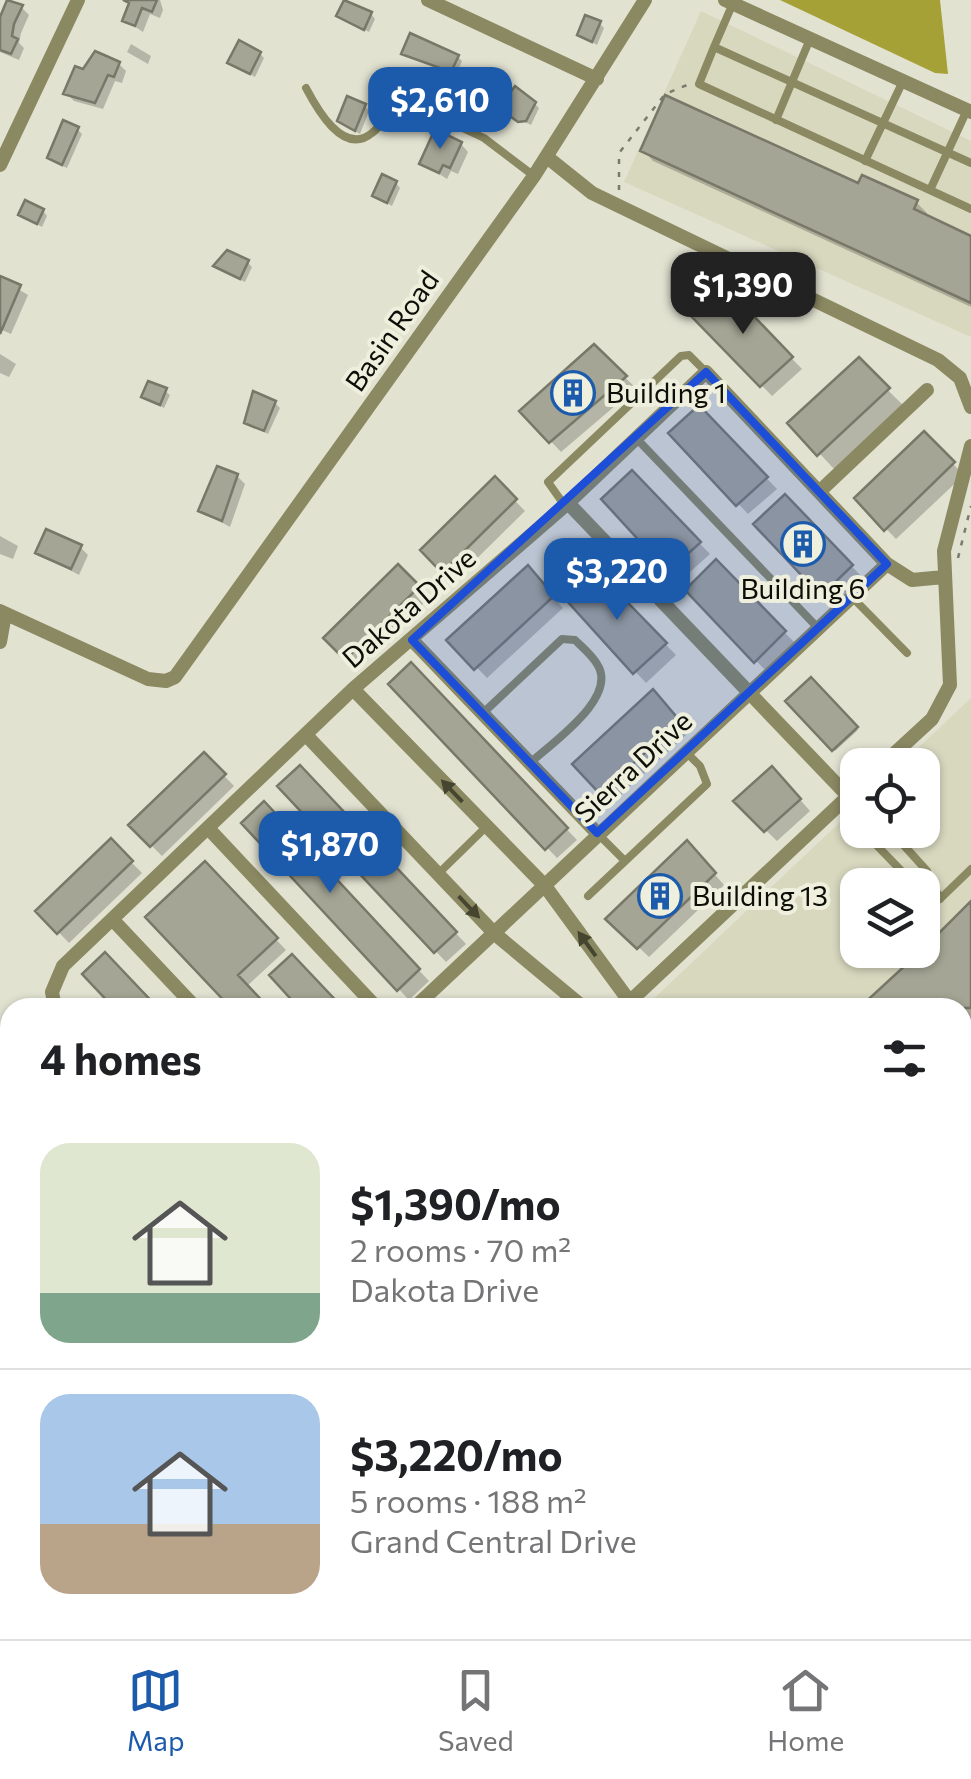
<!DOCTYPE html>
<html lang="en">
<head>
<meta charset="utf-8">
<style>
	body { margin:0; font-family:Commissioner,sans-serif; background:#f2f2f2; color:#202124; height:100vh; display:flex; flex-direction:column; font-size:38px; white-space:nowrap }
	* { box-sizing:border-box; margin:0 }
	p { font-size:32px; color:#757577 }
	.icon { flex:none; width:55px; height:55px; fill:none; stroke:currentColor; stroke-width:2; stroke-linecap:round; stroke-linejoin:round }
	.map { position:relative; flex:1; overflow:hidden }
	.sheet { position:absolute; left:0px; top:998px; width:972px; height:642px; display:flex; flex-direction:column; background:#fff; border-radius:30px 30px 0 0; box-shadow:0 2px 8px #0004 }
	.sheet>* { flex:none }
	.buttons { position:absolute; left:840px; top:748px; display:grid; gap:20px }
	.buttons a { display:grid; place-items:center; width:100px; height:100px; border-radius:20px; background:#fff; box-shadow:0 2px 8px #0004; font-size:50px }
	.price { position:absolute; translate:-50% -85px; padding:0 22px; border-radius:20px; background:#1c5bac; color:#fff; font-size:32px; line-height:65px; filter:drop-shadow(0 2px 5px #0008) }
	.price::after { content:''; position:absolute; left:50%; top:60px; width:30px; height:22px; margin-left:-15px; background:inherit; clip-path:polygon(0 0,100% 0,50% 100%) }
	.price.selected { background:#222; color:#fff }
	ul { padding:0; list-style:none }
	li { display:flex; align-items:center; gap:30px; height:250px; padding:0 40px }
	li+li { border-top:2px solid #e0e0e0 }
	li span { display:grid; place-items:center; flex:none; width:280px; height:200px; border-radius:30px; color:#555 }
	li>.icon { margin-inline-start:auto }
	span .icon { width:120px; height:120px; fill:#fffc; stroke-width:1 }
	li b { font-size:42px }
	h2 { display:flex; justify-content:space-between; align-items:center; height:120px; padding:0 40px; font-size:42px }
	.tabs { display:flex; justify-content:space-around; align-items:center; height:140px; border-top:2px solid #e0e0e0; background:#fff; font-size:28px; color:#757577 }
	.tabs a { display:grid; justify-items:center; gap:5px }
	.tabs .selected { color:#1c5bac }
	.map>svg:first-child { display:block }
</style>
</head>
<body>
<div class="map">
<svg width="971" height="1639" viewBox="0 0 971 1639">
	<rect width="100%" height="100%" fill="#e2e2d1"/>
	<path fill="#d8d8bf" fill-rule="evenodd" d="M701,11L971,141V337L624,182Z
		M971,698V1267L963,1275L962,1008H644L857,806L858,830H922V765H900ZM858,885H922V950H858Z
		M39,1630H586L577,1639H30Z"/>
	<path fill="#a6a137" d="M780,0H940L948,74L935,73Z"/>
	<path fill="#0003" d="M133,0H160L163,10L160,18L150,14L143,32L125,20Z
		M21,7L29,15L21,33L19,43L24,48L19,60L0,52V22Z
		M371,14L375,19L369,32L339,16Z
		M599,23L604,28L597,45L580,35Z
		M131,44L151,56L148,64L127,52Z
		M260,54L264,58L255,77L230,62Z
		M404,54L458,57L462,61L456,75Z
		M89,60L119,64L126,71L122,83L115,81L103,109L74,101L66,93Z
		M458,82L483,98L477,107L453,92Z
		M534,103L539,108L531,125L511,115Z
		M365,106L369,111L360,134L344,125Z
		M77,129L82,134L67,168L54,162L50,157Z
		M461,144L468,152L458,174L451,171L447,179L422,163Z
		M643,150L859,186L916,202L927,213L925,217L971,238V307L653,161Z
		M396,183L400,188L392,206L375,196Z
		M43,211L47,216L42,227L21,215Z
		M219,258L247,262L252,267L245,282L220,270L216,266Z
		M0,278L28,295L11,334L0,329Z
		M725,290L802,369L772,396L695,317Z
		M594,348L636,388L561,452L522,411Z
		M0,354L16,364L9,377L0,373Z
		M858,361L904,406L835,470L791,423Z
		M165,391L170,395L164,408L144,397Z
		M275,403L280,408L268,434L247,422Z
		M699,408L777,489L748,514L671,433Z
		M924,435L964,475L896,539L857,498Z
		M632,474L710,554L680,581L604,499Z
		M237,476L245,484L230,527L201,511Z
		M495,480L525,511L454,581L423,550Z
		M785,497L862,577L833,605L756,524Z
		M0,536L18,546L13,559L0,554Z
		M80,547L88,555L79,575L38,553Z
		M716,563L795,643L766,671L689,590Z
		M398,567L429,598L357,669L327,638Z
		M598,575L676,655L646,683L570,601Z
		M538,579L563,608L487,678L450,640Z
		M411,666L577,840L557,858L391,684Z
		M811,680L858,730L835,751L788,701Z
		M664,703L688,733L612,803L575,764Z
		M204,755L234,786L162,856L131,825Z
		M300,768L466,944L446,962L281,787Z
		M783,780L810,811L777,841L737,802Z
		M274,815L429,981L409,1000L244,823Z
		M111,842L142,873L69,943L39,912Z
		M697,854L724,885L649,957L609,919Z
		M205,865L286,950L246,987L231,1008Z
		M971,905V1054L962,1062V1008Z
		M522,1000L529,1008H514Z
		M10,1222V1244L0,1233Z
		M242,1630H405L410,1635L406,1639H251Z"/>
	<path fill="#a5a595" stroke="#787869" stroke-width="2.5" d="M7,0L23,5L14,24L12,36L18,39L11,54L0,50V17Z
		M123,0H157L152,12L142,8L135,26L122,21L129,3Z
		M344,0L372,12L364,30L336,16Z
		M585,15L601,21L592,42L577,35Z
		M410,33L459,55L451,72L401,54Z
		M239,40L261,52L250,74L227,63Z
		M95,51L120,62L114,77L108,75L95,103L63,94L75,66L83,69Z
		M458,79L479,91L472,104L450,92Z
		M515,86L536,102L526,121L518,122L503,111L506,107L502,104Z
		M665,95L858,183L862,175L918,200L914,209L971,236V303L640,151Z
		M347,96L366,104L355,131L337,121Z
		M63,120L79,127L62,165L47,158Z
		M435,129L462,142L450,168L443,165L439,173L419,164Z
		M382,174L397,181L387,203L372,196Z
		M25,200L44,209L37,224L18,215Z
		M227,250L249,260L240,279L213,266Z
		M0,276L21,285L0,334Z
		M726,287L793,357L760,387L692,317Z
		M594,344L627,376L549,443L519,411Z
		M859,357L890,388L817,456L787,423Z
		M148,381L167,388L160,405L141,397Z
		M253,391L276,401L264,431L244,423Z
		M699,405L768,477L736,506L668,433Z
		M924,431L955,462L884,531L854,498Z
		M217,466L238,474L222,521L198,511Z
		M632,470L701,542L668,572L601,499Z
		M495,476L517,499L442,573L420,550Z
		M785,494L853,565L821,596L753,524Z
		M46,529L82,545L71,569L35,553Z
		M716,559L786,631L754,663L685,590Z
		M398,564L420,586L345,660L323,638Z
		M528,565L554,596L474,670L446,640Z
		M598,572L667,643L633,674L567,601Z
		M411,662L568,828L545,850L388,684Z
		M811,677L858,727L832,751L785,701Z
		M653,689L680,721L600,794L572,764Z
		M204,752L226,774L150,847L128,825Z
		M300,765L457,932L434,953L277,786Z
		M772,766L801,799L764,832L733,801Z
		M264,801L420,969L397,991L241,823Z
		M111,838L133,861L57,934L35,911Z
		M687,840L716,873L637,949L605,919Z
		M205,861L278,938L238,975L269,1008H231L145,917Z
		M971,901V1008H859L922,950Z
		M105,952L158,1008H114L82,974Z
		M292,954L343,1008H299L269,975Z"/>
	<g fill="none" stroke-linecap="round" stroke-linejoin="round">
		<path stroke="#7a7a6f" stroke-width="2.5" stroke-dasharray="5 8" stroke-linecap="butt" d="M619,190V153L665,94L687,85
			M958,558L971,506
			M962,1307L971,1299
			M611,1639L620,1630"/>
		<path stroke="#8b8962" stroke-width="8" d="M714,47L733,3
			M306,88C316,107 343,157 372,133C388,121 385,107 407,102L484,138L534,176
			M776,120L810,39
			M865,161L903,81
			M971,163L714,47L699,84L971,209
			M930,190L967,110
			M636,438L818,628
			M565,506L548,482L681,356L689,355L706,372
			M851,596L907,653
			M482,714L562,639L575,640C582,647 592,655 597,664C619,697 553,742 530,763
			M848,796L858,823
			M862,830L915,885
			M890,830L927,871L940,899
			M597,833L625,861
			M438,874L487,826
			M922,890L940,899
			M588,896L707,784L700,766L686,752
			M940,899L971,869
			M969,1077L971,1085
			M962,1452L971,1445
			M962,1511L971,1502
			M209,1630L212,1639
			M415,1639L416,1630
			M888,1639L892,1630"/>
		<path stroke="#8b8962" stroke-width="14" d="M428,0L597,79
			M725,0L971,112
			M547,157L592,193L938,360L960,378L971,407
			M0,165L78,0
			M819,492L927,390
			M568,503L848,796
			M0,611L148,679L166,681L175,677L534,176L645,0
			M412,640L597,833
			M0,642L5,614
			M353,689L545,886L630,1002
			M306,735L495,934L584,1008
			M882,765L932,719L950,685L944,551L971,446
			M208,828L377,1008
			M113,920L196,1008
			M625,1006L858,787
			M55,1008L52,992L63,966L353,689L568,503L706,372L887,564L912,580L944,577
			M414,1008L887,564
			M962,1245L971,1237
			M11,1639L21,1630
			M546,1639L556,1630"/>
		<g stroke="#3a3a32" stroke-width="8">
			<path id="rail" d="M962,1392L971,1384
				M962,1412L971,1404
				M688,1639L698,1630
				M711,1639L721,1630"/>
		</g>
		<use href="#rail" stroke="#efefde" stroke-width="4" stroke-dasharray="11" stroke-linecap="butt"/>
	</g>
	<defs><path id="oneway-solid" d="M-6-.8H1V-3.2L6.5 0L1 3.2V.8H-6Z" transform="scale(2.5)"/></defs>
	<g fill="#464530">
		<use href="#oneway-solid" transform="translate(452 791) rotate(-134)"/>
		<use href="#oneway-solid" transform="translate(469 907) rotate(46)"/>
		<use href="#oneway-solid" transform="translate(587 944) rotate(-126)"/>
	</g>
	<path fill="#1d4ed8" fill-opacity="0.2" stroke="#1d4ed8" stroke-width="8" stroke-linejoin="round" d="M706,372L887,564L597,833L412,640Z"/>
	<defs>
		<g id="building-ring" transform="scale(2.25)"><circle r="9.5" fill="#efefde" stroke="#1c5bac" stroke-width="1.5"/><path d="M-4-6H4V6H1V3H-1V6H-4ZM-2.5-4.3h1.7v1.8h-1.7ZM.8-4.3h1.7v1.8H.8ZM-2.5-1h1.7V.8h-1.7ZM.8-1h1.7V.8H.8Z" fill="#1c5bac"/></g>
	</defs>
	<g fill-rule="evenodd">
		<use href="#building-ring" x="573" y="393"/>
		<use href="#building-ring" x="803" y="544"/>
		<use href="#building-ring" x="660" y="896"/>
	</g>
	<g text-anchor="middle" stroke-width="8" stroke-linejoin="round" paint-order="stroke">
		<g font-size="28" fill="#0e0e08" stroke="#efefde">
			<text transform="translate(392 331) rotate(-55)" y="10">Basin Road</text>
			<text transform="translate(409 608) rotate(-41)" y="10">Dakota Drive</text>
			<text transform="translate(633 767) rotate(-43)" y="10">Sierra Drive</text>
		</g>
		<g font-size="28" fill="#0e0e08" stroke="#efefde" text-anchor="start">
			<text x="606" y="403">Building 1</text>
			<text x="803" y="599" text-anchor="middle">Building 6</text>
			<text x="692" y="906">Building 13</text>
		</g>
	</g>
</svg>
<div class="buttons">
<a><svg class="icon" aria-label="locate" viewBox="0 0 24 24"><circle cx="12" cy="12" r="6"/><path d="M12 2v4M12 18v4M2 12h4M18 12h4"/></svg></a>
<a><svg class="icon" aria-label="layers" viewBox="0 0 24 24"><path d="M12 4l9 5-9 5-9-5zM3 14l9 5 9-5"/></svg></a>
</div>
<b class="price" style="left:440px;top:152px">$2,610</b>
<b class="price selected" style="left:743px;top:337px">$1,390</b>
<b class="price" style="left:617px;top:623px">$3,220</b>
<b class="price" style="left:330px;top:896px">$1,870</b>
<section class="sheet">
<h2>4 homes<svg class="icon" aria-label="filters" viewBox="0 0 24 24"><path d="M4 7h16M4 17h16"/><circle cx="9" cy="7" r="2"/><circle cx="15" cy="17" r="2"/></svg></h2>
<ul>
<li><span style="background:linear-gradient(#dfe7d0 75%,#7fa58c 0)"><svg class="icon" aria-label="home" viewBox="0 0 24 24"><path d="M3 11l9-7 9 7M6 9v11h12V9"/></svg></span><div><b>$1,390/mo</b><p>2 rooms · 70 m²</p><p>Dakota Drive</p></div></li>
<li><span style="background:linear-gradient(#a9c7e8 65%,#b9a48a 0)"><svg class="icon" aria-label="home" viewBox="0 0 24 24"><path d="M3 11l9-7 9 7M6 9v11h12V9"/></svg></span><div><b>$3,220/mo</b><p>5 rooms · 188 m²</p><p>Grand Central Drive</p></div></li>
</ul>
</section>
</div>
<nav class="tabs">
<a class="selected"><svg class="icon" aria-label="map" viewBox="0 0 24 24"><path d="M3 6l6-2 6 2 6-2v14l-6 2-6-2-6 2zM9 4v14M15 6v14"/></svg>Map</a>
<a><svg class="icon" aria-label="saved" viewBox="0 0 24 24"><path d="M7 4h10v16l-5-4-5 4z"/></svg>Saved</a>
<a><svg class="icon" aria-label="home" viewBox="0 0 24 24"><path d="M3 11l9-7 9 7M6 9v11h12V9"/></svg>Home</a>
</nav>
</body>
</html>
